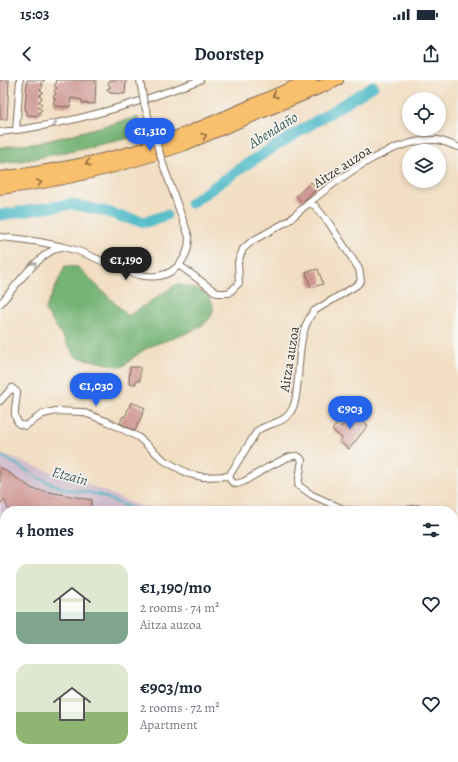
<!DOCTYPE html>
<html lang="en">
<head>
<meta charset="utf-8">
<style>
	body { margin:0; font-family:Alegreya,serif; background:#f6f6f7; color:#1f2937; height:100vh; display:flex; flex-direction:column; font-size:15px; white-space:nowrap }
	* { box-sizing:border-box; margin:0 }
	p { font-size:13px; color:#747a83 }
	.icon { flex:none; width:22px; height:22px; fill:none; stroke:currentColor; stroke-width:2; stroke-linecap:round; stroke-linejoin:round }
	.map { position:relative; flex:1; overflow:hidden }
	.panel { position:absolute; left:0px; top:426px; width:458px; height:256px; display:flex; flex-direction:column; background:#fff; border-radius:16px 16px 0 0; box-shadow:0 2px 6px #0003 }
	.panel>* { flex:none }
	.tools { position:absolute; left:402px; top:12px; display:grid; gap:8px }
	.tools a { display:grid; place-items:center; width:44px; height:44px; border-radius:50%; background:#fff; box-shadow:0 2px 6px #0003; font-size:20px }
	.price { position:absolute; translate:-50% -34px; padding:0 9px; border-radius:14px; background:#2563eb; color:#fff; font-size:13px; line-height:26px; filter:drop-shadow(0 1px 2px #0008) }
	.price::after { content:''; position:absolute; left:50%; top:24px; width:12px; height:9px; margin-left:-6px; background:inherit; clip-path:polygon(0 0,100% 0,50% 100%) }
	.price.on { background:#222; color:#fff }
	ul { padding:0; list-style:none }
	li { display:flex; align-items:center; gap:12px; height:100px; padding:0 16px }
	li span { display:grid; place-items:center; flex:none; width:112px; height:80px; border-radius:12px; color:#555 }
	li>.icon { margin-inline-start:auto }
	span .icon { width:48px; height:48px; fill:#fffc; stroke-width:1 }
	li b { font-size:17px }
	h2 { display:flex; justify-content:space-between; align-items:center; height:48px; padding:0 16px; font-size:17px }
	.status { display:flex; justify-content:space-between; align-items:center; height:28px; padding:0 20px; background:#fff; direction:ltr }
	.status svg { height:11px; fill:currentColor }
	header { display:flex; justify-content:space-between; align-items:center; height:52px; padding:0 16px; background:#fff; font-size:18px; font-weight:600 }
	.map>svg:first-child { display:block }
</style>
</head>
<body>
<div class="status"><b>15:03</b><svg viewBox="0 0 49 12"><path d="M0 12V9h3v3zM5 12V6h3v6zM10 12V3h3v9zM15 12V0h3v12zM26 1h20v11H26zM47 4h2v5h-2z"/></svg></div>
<header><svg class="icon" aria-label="back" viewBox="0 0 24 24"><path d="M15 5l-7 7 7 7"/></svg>Doorstep<svg class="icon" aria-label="share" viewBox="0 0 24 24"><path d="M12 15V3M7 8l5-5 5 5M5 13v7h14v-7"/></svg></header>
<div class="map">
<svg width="458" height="682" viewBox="0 0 458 682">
	<rect width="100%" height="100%" fill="#f6f6f2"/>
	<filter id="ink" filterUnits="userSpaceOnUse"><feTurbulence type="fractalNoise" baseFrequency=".025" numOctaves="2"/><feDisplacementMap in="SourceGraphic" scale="8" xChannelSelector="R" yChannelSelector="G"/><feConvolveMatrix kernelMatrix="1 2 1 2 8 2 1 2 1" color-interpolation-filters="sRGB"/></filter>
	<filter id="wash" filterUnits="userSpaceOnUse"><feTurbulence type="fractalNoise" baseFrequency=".012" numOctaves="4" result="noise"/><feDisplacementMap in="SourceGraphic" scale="16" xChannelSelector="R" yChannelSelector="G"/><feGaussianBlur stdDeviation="0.9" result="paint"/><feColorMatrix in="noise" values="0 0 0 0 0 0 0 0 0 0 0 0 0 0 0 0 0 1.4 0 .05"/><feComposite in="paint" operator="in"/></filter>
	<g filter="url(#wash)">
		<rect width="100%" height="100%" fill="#f2dec2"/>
		<path fill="#d0bdcd" d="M0,374L87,404L151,431H5V593L0,572Z
			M25,677H326L327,682H27Z"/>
		<path fill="#74b375" stroke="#586e4a" d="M138,37L144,55L28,80L0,83V67L39,63Z
			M65,186L78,187L128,236L177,204C190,207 211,210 213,227C216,250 165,259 149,267C139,272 130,281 122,287L76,277L45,230Z
			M5,669V677H25L27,682H0V670Z"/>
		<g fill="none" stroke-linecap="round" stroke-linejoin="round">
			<path stroke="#4cb9c7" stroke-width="2" d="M0,375L41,399L65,409L97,414L138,431
				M257,682L258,677"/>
			<path stroke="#4cb9c7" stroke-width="11" d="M191,123L250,82L373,6
				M0,135L72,124L108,132L122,137L146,142L166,135"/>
		</g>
		<g id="blocks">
			<path fill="#cf9793" d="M0,0H9L7,39H0Z
				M27,0H45L41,4L43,6L40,10L43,12L39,16L42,18L39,22L42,24L38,27L42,30L39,32V36L27,35V30H25Z
				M55,0H96L95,24L82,23V20L71,18L70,27L55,26L53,22L56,20L53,17L56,14L54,11L57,8L54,5L57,2Z
				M110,0H126L125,14L110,13L107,9L111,7L108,4Z
				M311,102L317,109L302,122L296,116Z
				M318,189L323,204L311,208L306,192Z
				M130,287H140V301H136V304H129Z
				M131,322L145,328L135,351L120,343L123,336L125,337Z
				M352,333L368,345L349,369L340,362L342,358L332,350L337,344L341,347Z
				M0,387L33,409L92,420L90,431H9L5,421L0,423Z"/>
		</g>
	</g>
	<g filter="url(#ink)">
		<use href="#blocks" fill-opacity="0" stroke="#7b6957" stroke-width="1"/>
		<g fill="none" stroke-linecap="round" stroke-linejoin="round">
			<g stroke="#7b6957" stroke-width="8">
				<path id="street" d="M16,50L20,0
					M0,52C69,45 135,24 200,0
					M309,123C342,96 393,58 437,60C444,61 452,65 458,67
					M0,157C25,159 50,163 75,170C103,178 150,213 177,187C185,179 189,168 189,157L164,87
					M179,185L217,213H229L239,203L238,182L243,169L252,161L288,141L309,123L315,126L329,143L359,189L361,201L357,205L314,231C298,250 300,284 297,308C296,317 295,327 289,334C282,344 267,343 257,351L229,396L231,401L236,404L243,402C254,396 282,377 294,376C298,375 300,377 302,380L298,405L312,415L345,430L361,431
					M0,224C15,207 39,172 61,167
					M0,321L12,308L17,312C17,324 11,333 19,344L25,346L43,334L56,331L82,332L106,341L138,357L165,381L189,394L203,397L229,396
					M403,431L417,428L427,431
					M453,456L458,457
					M122,677L149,682
					M293,677L294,682
					M417,677L419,682
					M389,682L391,677"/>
			</g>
			<g stroke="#7b6957" stroke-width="11">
				<path id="secondary" d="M0,581L5,606
					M14,677L15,682"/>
			</g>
			<g stroke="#7b6957" stroke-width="14">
				<path id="highway" d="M0,98C46,92 92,84 137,71C197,52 253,24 311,0
					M0,108C64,101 125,85 185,64L337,0"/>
			</g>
			<use href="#street" stroke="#fff" stroke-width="6"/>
			<use href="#secondary" stroke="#fce5c4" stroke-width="9"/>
			<use href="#highway" stroke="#f8bf6c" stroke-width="12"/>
			<g stroke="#7b6957" stroke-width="8" stroke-linecap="butt">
				<path id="street-bridge" d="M140,0L144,23L164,87"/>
			</g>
			<use href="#street-bridge" stroke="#fff" stroke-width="6"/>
		</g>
		<defs><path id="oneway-chevron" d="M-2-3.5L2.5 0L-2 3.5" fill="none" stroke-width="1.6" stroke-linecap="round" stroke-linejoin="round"/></defs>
		<g stroke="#906d41">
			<use href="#oneway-chevron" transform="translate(275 15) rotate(156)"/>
			<use href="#oneway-chevron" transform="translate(204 56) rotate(-23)"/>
			<use href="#oneway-chevron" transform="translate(88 83) rotate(167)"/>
			<use href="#oneway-chevron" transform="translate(39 103) rotate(-10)"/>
		</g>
		<g stroke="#a79f9a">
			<use href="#oneway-chevron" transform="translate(54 43) rotate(-11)"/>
			<use href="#oneway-chevron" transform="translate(34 185) rotate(-48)"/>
		</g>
	</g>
	<g text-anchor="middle" stroke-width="3" stroke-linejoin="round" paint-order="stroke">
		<g font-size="14" fill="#3b2a1e" stroke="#f6f6f2">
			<text transform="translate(342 86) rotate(-33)" y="5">Aitze auzoa</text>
			<text transform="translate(289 279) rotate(-81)" y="5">Aitza auzoa</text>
		</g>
		<g font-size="15" font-style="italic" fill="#415c59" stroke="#f6f6f2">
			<text transform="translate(273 50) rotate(-32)" y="5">Abendaño</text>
			<text transform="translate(70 396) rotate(15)" y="5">Etzain</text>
		</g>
	</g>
</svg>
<div class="tools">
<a><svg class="icon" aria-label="locate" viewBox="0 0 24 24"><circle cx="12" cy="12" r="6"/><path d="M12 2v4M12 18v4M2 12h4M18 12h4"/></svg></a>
<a><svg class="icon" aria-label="layers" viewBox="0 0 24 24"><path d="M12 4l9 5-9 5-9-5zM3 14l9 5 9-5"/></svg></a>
</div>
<b class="price" style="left:150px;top:72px">€1,310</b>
<b class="price on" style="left:126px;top:201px">€1,190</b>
<b class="price" style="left:96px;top:327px">€1,030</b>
<b class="price" style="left:350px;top:350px">€903</b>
<section class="panel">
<h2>4 homes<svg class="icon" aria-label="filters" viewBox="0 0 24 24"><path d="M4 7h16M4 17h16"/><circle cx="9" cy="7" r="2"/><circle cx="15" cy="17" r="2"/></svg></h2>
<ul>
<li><span style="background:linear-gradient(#dfe7d0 60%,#7fa58c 0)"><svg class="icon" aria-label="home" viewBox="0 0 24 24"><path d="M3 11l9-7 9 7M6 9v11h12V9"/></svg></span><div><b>€1,190/mo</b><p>2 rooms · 74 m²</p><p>Aitza auzoa</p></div><svg class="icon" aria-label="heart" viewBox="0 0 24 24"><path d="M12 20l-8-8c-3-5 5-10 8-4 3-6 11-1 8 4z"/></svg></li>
<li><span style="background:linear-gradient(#dfe7d0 60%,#8fb573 0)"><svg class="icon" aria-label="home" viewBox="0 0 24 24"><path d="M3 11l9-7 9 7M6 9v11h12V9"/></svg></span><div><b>€903/mo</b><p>2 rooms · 72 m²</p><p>Apartment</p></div><svg class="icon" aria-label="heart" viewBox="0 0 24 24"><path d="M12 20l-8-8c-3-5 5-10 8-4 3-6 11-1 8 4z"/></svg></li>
</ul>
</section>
</div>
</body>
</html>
